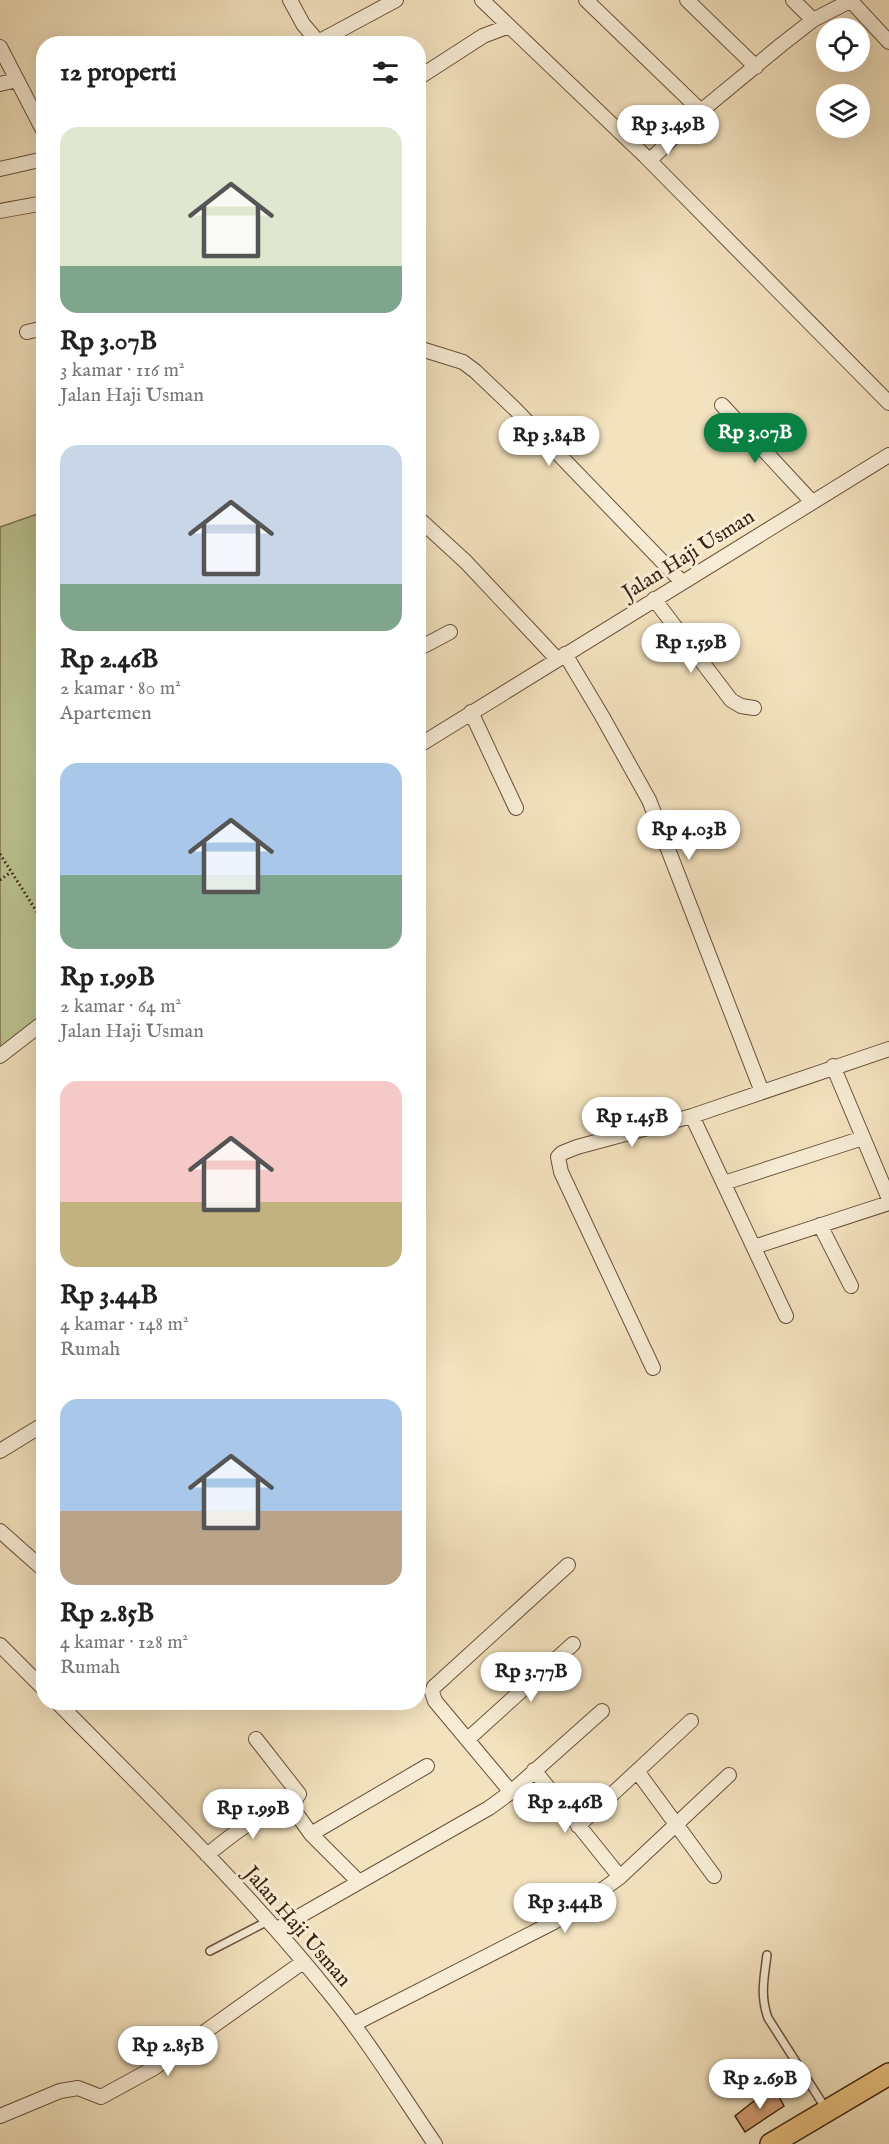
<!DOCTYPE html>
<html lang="id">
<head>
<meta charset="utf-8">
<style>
	body { margin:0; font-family:"IM FELL English",serif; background:#f2f2f2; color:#222; height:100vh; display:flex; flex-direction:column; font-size:22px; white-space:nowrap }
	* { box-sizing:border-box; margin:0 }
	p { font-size:20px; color:#767676 }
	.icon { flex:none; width:33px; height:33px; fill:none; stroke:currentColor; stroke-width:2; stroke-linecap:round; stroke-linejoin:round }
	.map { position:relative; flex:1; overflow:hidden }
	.sheet { position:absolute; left:36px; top:36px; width:390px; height:1674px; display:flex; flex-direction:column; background:#fff; border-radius:24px; box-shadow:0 6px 24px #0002 }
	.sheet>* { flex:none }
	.buttons { position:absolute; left:816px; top:18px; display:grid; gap:12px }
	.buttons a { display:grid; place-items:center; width:54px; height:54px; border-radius:50%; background:#fff; box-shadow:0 6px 24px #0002; font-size:30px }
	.price { position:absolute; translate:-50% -51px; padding:0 14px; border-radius:21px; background:#fff; color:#222; font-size:20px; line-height:39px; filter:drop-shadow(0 2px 3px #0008) }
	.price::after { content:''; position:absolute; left:50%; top:36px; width:18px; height:14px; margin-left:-9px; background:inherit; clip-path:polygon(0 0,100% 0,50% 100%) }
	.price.on { background:#0b8043; color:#fff }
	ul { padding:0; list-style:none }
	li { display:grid; align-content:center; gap:12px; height:318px; padding:0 24px }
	li span { display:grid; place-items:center; height:186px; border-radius:18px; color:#555 }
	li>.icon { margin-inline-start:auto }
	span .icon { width:108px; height:108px; fill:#fffc; stroke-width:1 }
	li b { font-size:26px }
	h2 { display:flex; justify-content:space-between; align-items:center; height:72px; padding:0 24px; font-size:26px }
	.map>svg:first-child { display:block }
</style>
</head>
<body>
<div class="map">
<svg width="889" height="2144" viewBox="0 0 889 2144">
	<rect width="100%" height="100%" fill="#f3e2be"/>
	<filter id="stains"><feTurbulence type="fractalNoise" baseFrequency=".00333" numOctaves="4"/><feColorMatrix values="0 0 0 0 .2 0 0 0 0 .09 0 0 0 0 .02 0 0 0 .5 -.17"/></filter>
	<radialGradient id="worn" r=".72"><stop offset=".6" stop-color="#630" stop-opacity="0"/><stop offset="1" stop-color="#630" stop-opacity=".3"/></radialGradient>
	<path fill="#bbc391" stroke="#7c7250" stroke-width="1.5" d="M43,512V1015L0,1050V527Z"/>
	<path fill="#d39c74" stroke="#3c210f" stroke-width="1.5" d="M773,2086L784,2106L745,2132L735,2116Z"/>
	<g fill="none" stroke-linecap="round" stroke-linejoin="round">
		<g stroke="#6a513b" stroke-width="10">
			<path id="service" d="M210,1951L268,1921
				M767,1955C764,1978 760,1996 768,2018L826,2109"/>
		</g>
		<g stroke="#6a513b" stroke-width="16">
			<path id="minor" d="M290,0L303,24L320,44
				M482,0L509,26
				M586,0L701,111
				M687,0L756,67
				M793,0L813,20
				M851,1L889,42
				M318,42L396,0
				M0,47L44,132
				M418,78L483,36L509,26L645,156L889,403
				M0,84L17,80
				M650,160L701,111L781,45L813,20L852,0
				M0,169L44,159
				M0,211L44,203
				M27,332L44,328
				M418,348L463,362L475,371L515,409L682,582
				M722,405L812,502
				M418,518L466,562L557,659
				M654,599L731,700L741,706L754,708
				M418,649L450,632
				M565,654L602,716L649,800L762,1092
				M471,712L516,808
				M418,746L889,455
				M0,1056L44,1022
				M833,1066L889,1199
				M692,1116L786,1316
				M724,1183L863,1138
				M820,1225L851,1286
				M754,1247L889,1203
				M653,1368L561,1172L558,1157L562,1153L577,1147L692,1116L889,1049
				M0,1451L44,1424
				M0,1531L44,1570
				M0,1645L44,1689
				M57,1702C151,1797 247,1890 331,1995C369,2042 401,2094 435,2144
				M468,1739L573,1644
				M534,1770L620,1877
				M637,1771L714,1876
				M511,1792L435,1701L432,1692L434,1687L568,1565
				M291,1806L311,1834L359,1882
				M578,1826L691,1721
				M311,1834L427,1766
				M207,1855C233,1834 258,1813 291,1806L299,1794L256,1739
				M277,1929L489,1808L511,1792L602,1711
				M354,2024L554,1922L580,1906L620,1877L729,1775
				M0,2116L60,2091L78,2088L101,2097L154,2068L303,1962"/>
		</g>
		<g stroke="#3c210f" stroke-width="24">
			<path id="trunk" d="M771,2144L889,2074"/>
		</g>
		<path stroke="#3c210f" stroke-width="3" stroke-dasharray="1.5 3" stroke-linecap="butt" d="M0,854L44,923
			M0,880L11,872"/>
		<use href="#service" stroke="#f7ecd5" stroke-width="7"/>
		<use href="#minor" stroke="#f7ecd5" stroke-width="14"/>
		<use href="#trunk" stroke="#eac17f" stroke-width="21"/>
	</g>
	<g text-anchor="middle" stroke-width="6" stroke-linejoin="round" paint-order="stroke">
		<g font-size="21" fill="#3c210f" stroke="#f7ecd5">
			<text transform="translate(688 554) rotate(-32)" y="7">Jalan Haji Usman</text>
			<text transform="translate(298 1926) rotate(49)" y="7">Jalan Haji Usman</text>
		</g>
	</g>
	<rect width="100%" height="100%" filter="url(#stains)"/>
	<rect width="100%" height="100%" fill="url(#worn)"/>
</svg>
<div class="buttons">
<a><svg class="icon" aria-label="locate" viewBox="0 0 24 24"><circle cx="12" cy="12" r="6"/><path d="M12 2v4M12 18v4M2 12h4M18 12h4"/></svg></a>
<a><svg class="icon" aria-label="layers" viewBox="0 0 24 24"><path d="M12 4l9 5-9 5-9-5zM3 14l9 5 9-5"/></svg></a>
</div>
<b class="price" style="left:668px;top:156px">Rp 3.49B</b>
<b class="price on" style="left:755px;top:464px">Rp 3.07B</b>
<b class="price" style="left:549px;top:467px">Rp 3.84B</b>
<b class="price" style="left:691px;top:674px">Rp 1.59B</b>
<b class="price" style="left:689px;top:861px">Rp 4.03B</b>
<b class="price" style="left:632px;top:1148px">Rp 1.45B</b>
<b class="price" style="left:531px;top:1703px">Rp 3.77B</b>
<b class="price" style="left:565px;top:1834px">Rp 2.46B</b>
<b class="price" style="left:253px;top:1840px">Rp 1.99B</b>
<b class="price" style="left:565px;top:1934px">Rp 3.44B</b>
<b class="price" style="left:168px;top:2077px">Rp 2.85B</b>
<b class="price" style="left:760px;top:2110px">Rp 2.69B</b>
<section class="sheet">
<h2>12 properti<svg class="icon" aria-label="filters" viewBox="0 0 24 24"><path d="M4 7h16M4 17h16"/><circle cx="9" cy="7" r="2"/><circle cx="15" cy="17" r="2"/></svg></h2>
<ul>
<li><span style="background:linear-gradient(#dfe7d0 75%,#7fa58c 0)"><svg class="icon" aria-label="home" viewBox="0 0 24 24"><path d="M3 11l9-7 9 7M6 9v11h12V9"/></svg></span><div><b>Rp 3.07B</b><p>3 kamar · 116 m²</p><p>Jalan Haji Usman</p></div></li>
<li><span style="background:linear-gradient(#c9d6e8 75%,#7fa58c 0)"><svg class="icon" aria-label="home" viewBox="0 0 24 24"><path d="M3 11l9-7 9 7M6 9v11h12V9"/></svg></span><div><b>Rp 2.46B</b><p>2 kamar · 80 m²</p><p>Apartemen</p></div></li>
<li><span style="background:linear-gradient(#a9c7e8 60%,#7fa58c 0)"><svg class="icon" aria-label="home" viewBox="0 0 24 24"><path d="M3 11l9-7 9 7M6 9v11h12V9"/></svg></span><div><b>Rp 1.99B</b><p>2 kamar · 64 m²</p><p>Jalan Haji Usman</p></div></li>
<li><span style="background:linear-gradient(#f6c9c9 65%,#c2b280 0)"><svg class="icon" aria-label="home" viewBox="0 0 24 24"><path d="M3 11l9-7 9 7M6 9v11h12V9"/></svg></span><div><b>Rp 3.44B</b><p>4 kamar · 148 m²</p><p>Rumah</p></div></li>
<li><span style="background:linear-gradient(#a9c7e8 60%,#b9a48a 0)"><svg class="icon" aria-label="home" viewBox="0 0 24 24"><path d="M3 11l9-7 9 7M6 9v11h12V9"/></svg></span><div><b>Rp 2.85B</b><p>4 kamar · 128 m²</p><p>Rumah</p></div></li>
</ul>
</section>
</div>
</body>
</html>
